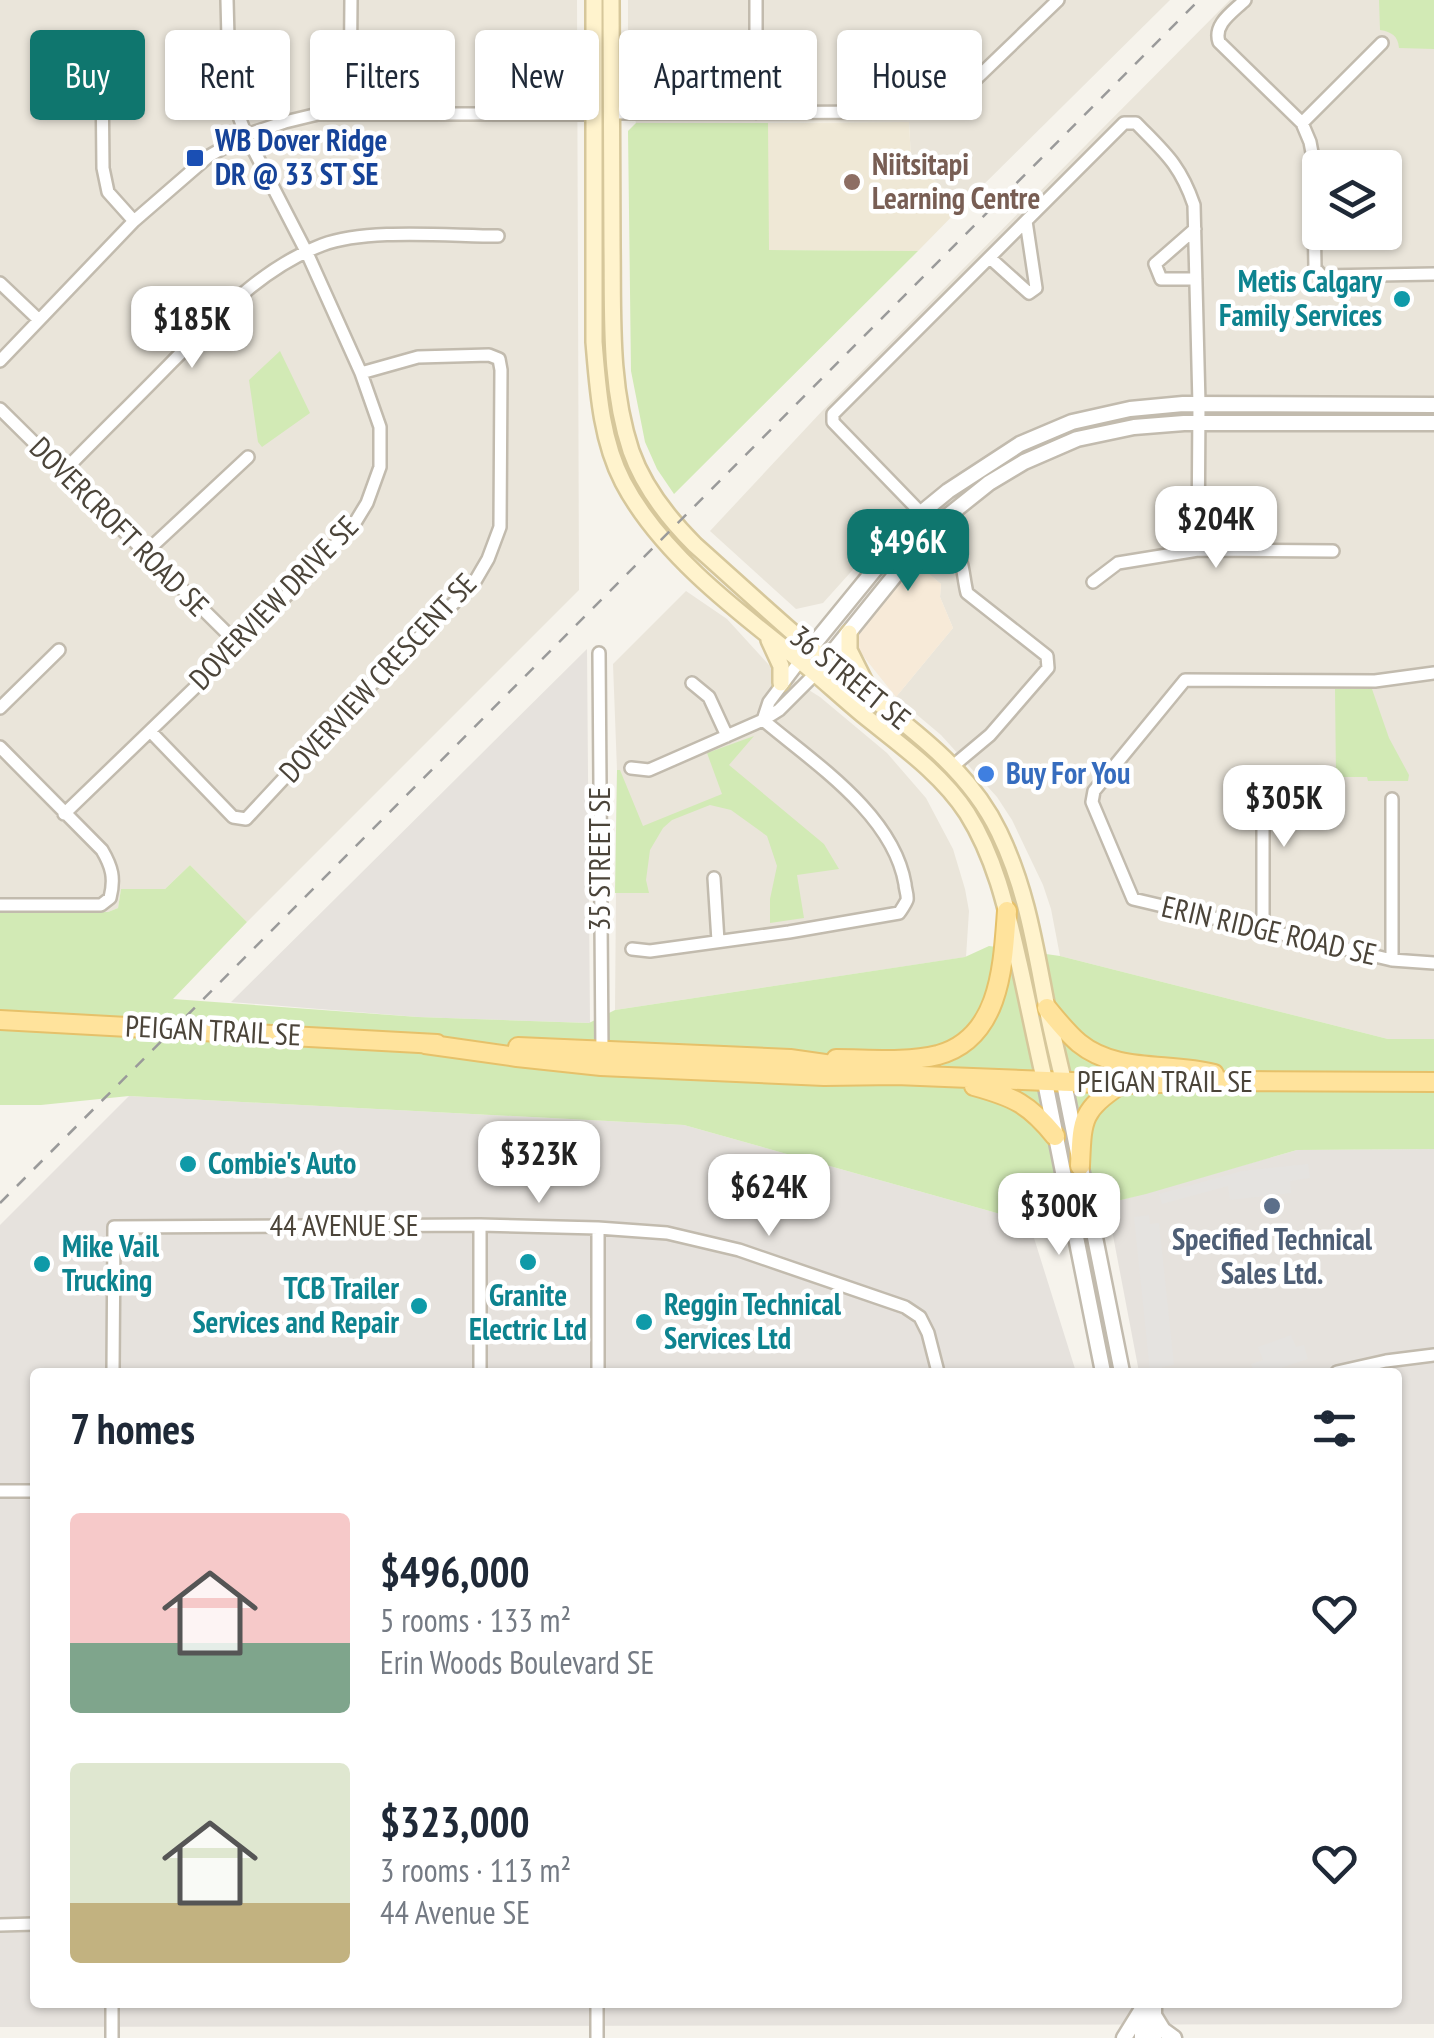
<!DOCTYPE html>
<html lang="en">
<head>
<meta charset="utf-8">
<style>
	body { margin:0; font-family:"PT Sans Narrow",sans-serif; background:#f6f6f7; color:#1f2937; height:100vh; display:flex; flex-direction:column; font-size:38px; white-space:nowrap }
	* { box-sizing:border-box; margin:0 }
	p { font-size:32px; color:#747a83 }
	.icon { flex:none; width:55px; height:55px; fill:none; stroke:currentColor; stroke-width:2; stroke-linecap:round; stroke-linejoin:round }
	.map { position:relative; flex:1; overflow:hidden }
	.panel { position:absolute; left:30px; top:1368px; width:1372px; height:640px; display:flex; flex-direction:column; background:#fff; border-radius:10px; box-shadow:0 2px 8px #0004 }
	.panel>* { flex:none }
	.top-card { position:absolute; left:30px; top:30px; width:1375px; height:90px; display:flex; gap:20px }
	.buttons { position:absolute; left:1302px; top:150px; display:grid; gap:20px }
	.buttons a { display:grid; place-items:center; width:100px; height:100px; border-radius:10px; background:#fff; box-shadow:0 2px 8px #0004; font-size:50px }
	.price { position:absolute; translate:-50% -85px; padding:0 22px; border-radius:20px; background:#fff; color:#222; font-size:32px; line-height:65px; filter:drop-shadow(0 2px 5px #0008) }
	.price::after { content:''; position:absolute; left:50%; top:60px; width:30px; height:22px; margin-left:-15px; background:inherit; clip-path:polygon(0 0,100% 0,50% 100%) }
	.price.selected { background:#0f766e; color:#fff }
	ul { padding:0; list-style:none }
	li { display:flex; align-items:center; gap:30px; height:250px; padding:0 40px }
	li span { display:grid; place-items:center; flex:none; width:280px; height:200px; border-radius:10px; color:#555 }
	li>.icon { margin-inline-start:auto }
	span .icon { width:120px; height:120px; fill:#fffc; stroke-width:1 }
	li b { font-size:42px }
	h2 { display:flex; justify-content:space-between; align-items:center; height:120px; padding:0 40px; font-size:42px }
	.tag { padding:0 35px; border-radius:10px; background:#fff; box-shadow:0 2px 8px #0004; font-size:35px; line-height:90px }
	.tag.selected { background:#0f766e; color:#fff }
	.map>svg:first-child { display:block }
</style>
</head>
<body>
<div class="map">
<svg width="1434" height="2038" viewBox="0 0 1434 2038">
	<rect width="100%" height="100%" fill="#f6f3ec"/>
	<path fill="#eae5da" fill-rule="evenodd" d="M0,0H577L579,590L247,922L190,865L165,889H121L118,908L108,912H0Z
		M628,0H1170L962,206L911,158L909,122L636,123L628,99Z
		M1230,0H1434V1039H1388L1060,956L1051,909L1043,885L1012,820L997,797L941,735L896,697L953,628L940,597L941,584L915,562L893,525L823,603L796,609L710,531L823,410ZM1320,168H1385V232H1320Z
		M686,591L727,619L769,665L820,697L887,753L926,798L953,849L965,889L969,911L966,957L615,1010L617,770L613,664Z"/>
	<path fill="#f7ead8" d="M915,562L941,584L940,597L953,628L896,697L852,642Z"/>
	<path fill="#e6e2dd" d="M587,649L590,1023L418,1017L231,1002Z
		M129,1096L684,1125L1029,1222L1076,1372H35V2002H1398V1372H1139L1107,1204L1297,1150L1434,1149V2024L0,2027V1225Z"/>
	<path fill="#efe8d6" d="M909,122L911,158L962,206L918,251L768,250V123Z"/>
	<path fill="#d2eab5" d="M1379,0H1434V49L1399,48C1398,36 1392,32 1380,30Z
		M636,123H768L769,250L918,251L674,494L657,469L645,442L631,371L628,131Z
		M280,351L310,413L262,447L258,442L249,380Z
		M1335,689H1372L1389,738L1409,775L1408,781H1368L1367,777H1336Z
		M754,736L729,765L824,844L839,869L797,875L804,918L770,923V899L777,866L767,836L731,810L710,805L672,820L663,828L650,850L646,880L649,893H615L617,770H620L643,826L722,794L707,753Z
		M190,865L247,922L173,999L418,1017L589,1023L615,1010L965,957L989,946L1060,956L1388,1039H1434V1149L1297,1150L1146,1194L1029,1222L684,1125L129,1096L41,1105H0V912H108L118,908L121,889H165Z"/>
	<path fill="#e5e3e0" d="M1308,1164L1310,1178L1290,1181L1291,1193L1230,1200L1228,1186L1162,1204L1159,1194L1242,1171Z
		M1149,1215L1150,1224L1159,1223L1174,1365L1162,1367V1372H1150L1134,1217Z
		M1291,1335L1296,1347L1304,1345L1308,1359L1268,1372H1254L1251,1364L1263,1360L1258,1347Z"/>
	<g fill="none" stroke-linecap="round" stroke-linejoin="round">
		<g stroke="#c2bbae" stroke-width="16">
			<path id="minor" d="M756,0V113
				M1245,0C1233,12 1213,24 1219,42L1302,123L1310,142L1313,158L1315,268L1322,276L1434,274
				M102,72L103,168L108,192L134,221
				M350,113L351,0
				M611,113L915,112L944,100L976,79L1058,0
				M1302,123L1382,43
				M1195,229L1155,264L1161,279H1196
				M990,258L1029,293L1036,288L1026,221
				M0,283L39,320
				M0,361L134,221L209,156L246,135L285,122L318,114H594
				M0,409L239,645
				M63,472C99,435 136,399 172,362C217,317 261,268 322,245C368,228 448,236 498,236
				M146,552L248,457
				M1093,582L1118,563L1198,550L1333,551
				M599,653L602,1053
				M1434,673L1375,681L1185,680L1094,791L1092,802L1133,899L1392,960L1434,963
				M692,683L709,697L727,736
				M0,708L59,650
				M763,720L769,702L800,661
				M150,731L233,817L246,819L367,689L474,583L488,559L500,527L501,370L499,359L489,355L418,357L361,373
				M0,747L102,850C112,867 115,878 110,898L101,905H0
				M953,766L990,735L1048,668L1047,656L967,593C963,577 964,563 955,548L833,422V414L1124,123H1136C1164,152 1180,164 1194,205L1199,404L1198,550
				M631,768L649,770L763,720L779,710L815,674
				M1255,780L1263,809V928
				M1392,799V960
				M64,814L239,645L353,526L367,503L380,467V427L361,373L307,253L246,135L232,98L229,77L227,0
				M714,878L718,941
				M632,949L650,951L789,932L899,913C900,912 907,901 907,900C908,895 905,889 905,884C893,814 814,763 763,720
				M480,1225V1372
				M598,1228V1372
				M113,1372L114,1227L480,1225L598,1228L667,1233L739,1250L905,1307L920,1317L928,1333L938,1372
				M1337,1372L1386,1361L1434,1355
				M0,1491H35
				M0,1925L35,1924
				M597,2002V2038
				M112,2038V2002"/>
		</g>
		<g stroke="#c2bbae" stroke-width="19">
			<path id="tertiary" d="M804,656L920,514L948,491L1020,444L1072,422L1130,409L1183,404L1434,405
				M820,668L934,527L989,483L1024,462L1077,439L1134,427L1184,423H1434
				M1045,1082L1103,1372
				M1064,1083L1122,1372
				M1154,2002V2038
				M1155,2017L1163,2030L1174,2038
				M1124,2038L1142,2009
				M1142,2038V2002"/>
		</g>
		<g stroke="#d6c79b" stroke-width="20">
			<path id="secondary" d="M594,0V342C598,389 601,440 623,482C659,551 733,608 793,655C817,674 839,695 862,714C899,744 941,773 967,813C996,859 1007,911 1019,963C1028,1003 1036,1043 1045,1082
				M611,0C611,82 612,164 612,246C613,314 609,385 631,451C644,488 668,518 695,545C741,586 786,628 833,667C893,717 964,759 999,832C1027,890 1035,947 1047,1008C1052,1033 1058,1058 1064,1083
				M849,633V650L870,692
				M769,640L781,666V683"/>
		</g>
		<g stroke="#e6c16a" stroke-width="22">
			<path id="primary" d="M1047,1008C1057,1020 1067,1033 1079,1043C1117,1074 1169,1062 1214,1074
				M0,1020L437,1044
				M425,1044L517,1057L601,1066L824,1076L896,1075L1121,1084L1243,1081L1434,1082
				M518,1047L790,1059L846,1067
				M836,1059C869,1059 905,1063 938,1055C1001,1038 1003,964 1007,911
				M974,1086C1014,1097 1029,1104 1055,1136
				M1080,1166C1082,1119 1081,1111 1121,1084"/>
		</g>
		<use href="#minor" stroke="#fff" stroke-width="11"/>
		<use href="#tertiary" stroke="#fff" stroke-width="14"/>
		<use href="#secondary" stroke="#fff3cd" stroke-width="15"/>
		<use href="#primary" stroke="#ffe39c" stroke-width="18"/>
		<path stroke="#9a9a9a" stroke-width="2.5" stroke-dasharray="12 12" stroke-linecap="butt" d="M0,1203L1199,0"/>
	</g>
	<rect fill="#1a4fb4" stroke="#fff" stroke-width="4" x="185" y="148" width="20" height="20" rx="5"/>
	<circle fill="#8d6e63" stroke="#fff" stroke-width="4" cx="852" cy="182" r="10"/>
	<g fill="#0f9aa8" stroke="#fff" stroke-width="4">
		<circle cx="1402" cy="299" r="10"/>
		<circle cx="188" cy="1164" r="10"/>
		<circle cx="528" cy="1262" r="10"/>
		<circle cx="42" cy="1264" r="10"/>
		<circle cx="419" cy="1306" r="10"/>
		<circle cx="644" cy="1322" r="10"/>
	</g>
	<circle fill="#3f7fe0" stroke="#fff" stroke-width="4" cx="986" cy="774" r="10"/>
	<circle fill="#5c6f8a" stroke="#fff" stroke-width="4" cx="1272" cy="1206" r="10"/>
	<g text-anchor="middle" stroke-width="9" stroke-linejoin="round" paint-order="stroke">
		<g font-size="30" font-weight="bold" fill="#164399" stroke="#fff" text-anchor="start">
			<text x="215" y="151">WB Dover Ridge<tspan x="215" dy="34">DR @ 33 ST SE</tspan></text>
		</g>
		<g font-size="30" font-weight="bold" fill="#785e54" stroke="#fff" text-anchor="start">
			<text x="872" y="175">Niitsitapi<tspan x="872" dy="34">Learning Centre</tspan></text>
		</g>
		<g font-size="30" font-weight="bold" fill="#0d838f" stroke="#fff" text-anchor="start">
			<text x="1382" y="292" text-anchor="end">Metis Calgary<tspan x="1382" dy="34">Family Services</tspan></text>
			<text x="208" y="1174">Combie's Auto</text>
			<text x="62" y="1257">Mike Vail<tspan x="62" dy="34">Trucking</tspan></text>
			<text x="399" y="1299" text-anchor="end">TCB Trailer<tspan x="399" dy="34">Services and Repair</tspan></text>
			<text x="528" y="1306" text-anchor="middle">Granite<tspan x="528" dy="34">Electric Ltd</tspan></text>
			<text x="664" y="1315">Reggin Technical<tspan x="664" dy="34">Services Ltd</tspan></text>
		</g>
		<g font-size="30" fill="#4b4439" stroke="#fff">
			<text transform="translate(119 527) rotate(45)" y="10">DOVERCROFT ROAD SE</text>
			<text transform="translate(274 603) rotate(-46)" y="10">DOVERVIEW DRIVE SE</text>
			<text transform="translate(378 678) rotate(-47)" y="10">DOVERVIEW CRESCENT SE</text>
			<text transform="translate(850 678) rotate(39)" y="10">36 STREET SE</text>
			<text transform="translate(600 859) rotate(-90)" y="10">35 STREET SE</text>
			<text transform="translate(1269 931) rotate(13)" y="10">ERIN RIDGE ROAD SE</text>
			<text transform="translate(213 1031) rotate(3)" y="10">PEIGAN TRAIL SE</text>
			<text x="1165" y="1092">PEIGAN TRAIL SE</text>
			<text x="344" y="1236">44 AVENUE SE</text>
		</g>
		<g font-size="30" font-weight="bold" fill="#366cbe" stroke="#fff" text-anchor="start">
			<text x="1006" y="784">Buy For You</text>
		</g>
		<g font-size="30" font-weight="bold" fill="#4e5e75" stroke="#fff">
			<text x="1272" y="1250">Specified Technical<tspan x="1272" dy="34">Sales Ltd.</tspan></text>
		</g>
	</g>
</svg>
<div class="buttons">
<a><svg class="icon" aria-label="layers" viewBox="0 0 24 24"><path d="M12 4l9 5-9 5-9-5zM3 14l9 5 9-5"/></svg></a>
</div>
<b class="price" style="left:192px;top:371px">$185K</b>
<b class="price" style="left:1216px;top:571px">$204K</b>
<b class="price selected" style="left:908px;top:594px">$496K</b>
<b class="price" style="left:1284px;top:850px">$305K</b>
<b class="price" style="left:539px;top:1206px">$323K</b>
<b class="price" style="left:769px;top:1239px">$624K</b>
<b class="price" style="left:1059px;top:1258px">$300K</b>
<div class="top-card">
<a class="tag selected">Buy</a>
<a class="tag">Rent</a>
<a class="tag">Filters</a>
<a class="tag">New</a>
<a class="tag">Apartment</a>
<a class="tag">House</a>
</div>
<section class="panel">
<h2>7 homes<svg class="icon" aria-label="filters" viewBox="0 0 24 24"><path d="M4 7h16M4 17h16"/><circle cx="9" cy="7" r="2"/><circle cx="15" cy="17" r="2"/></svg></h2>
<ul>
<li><span style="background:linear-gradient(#f6c9c9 65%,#7fa58c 0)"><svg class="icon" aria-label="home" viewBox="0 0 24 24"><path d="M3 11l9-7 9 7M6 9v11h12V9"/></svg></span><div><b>$496,000</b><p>5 rooms · 133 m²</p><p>Erin Woods Boulevard SE</p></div><svg class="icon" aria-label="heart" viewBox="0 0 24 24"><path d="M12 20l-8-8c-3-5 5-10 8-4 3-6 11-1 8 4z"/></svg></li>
<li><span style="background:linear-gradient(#dfe7d0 70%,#c2b280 0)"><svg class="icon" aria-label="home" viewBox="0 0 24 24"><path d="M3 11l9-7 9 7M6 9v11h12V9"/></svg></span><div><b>$323,000</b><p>3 rooms · 113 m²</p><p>44 Avenue SE</p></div><svg class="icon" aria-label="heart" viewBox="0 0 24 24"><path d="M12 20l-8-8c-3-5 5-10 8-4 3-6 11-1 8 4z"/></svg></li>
</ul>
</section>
</div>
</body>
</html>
